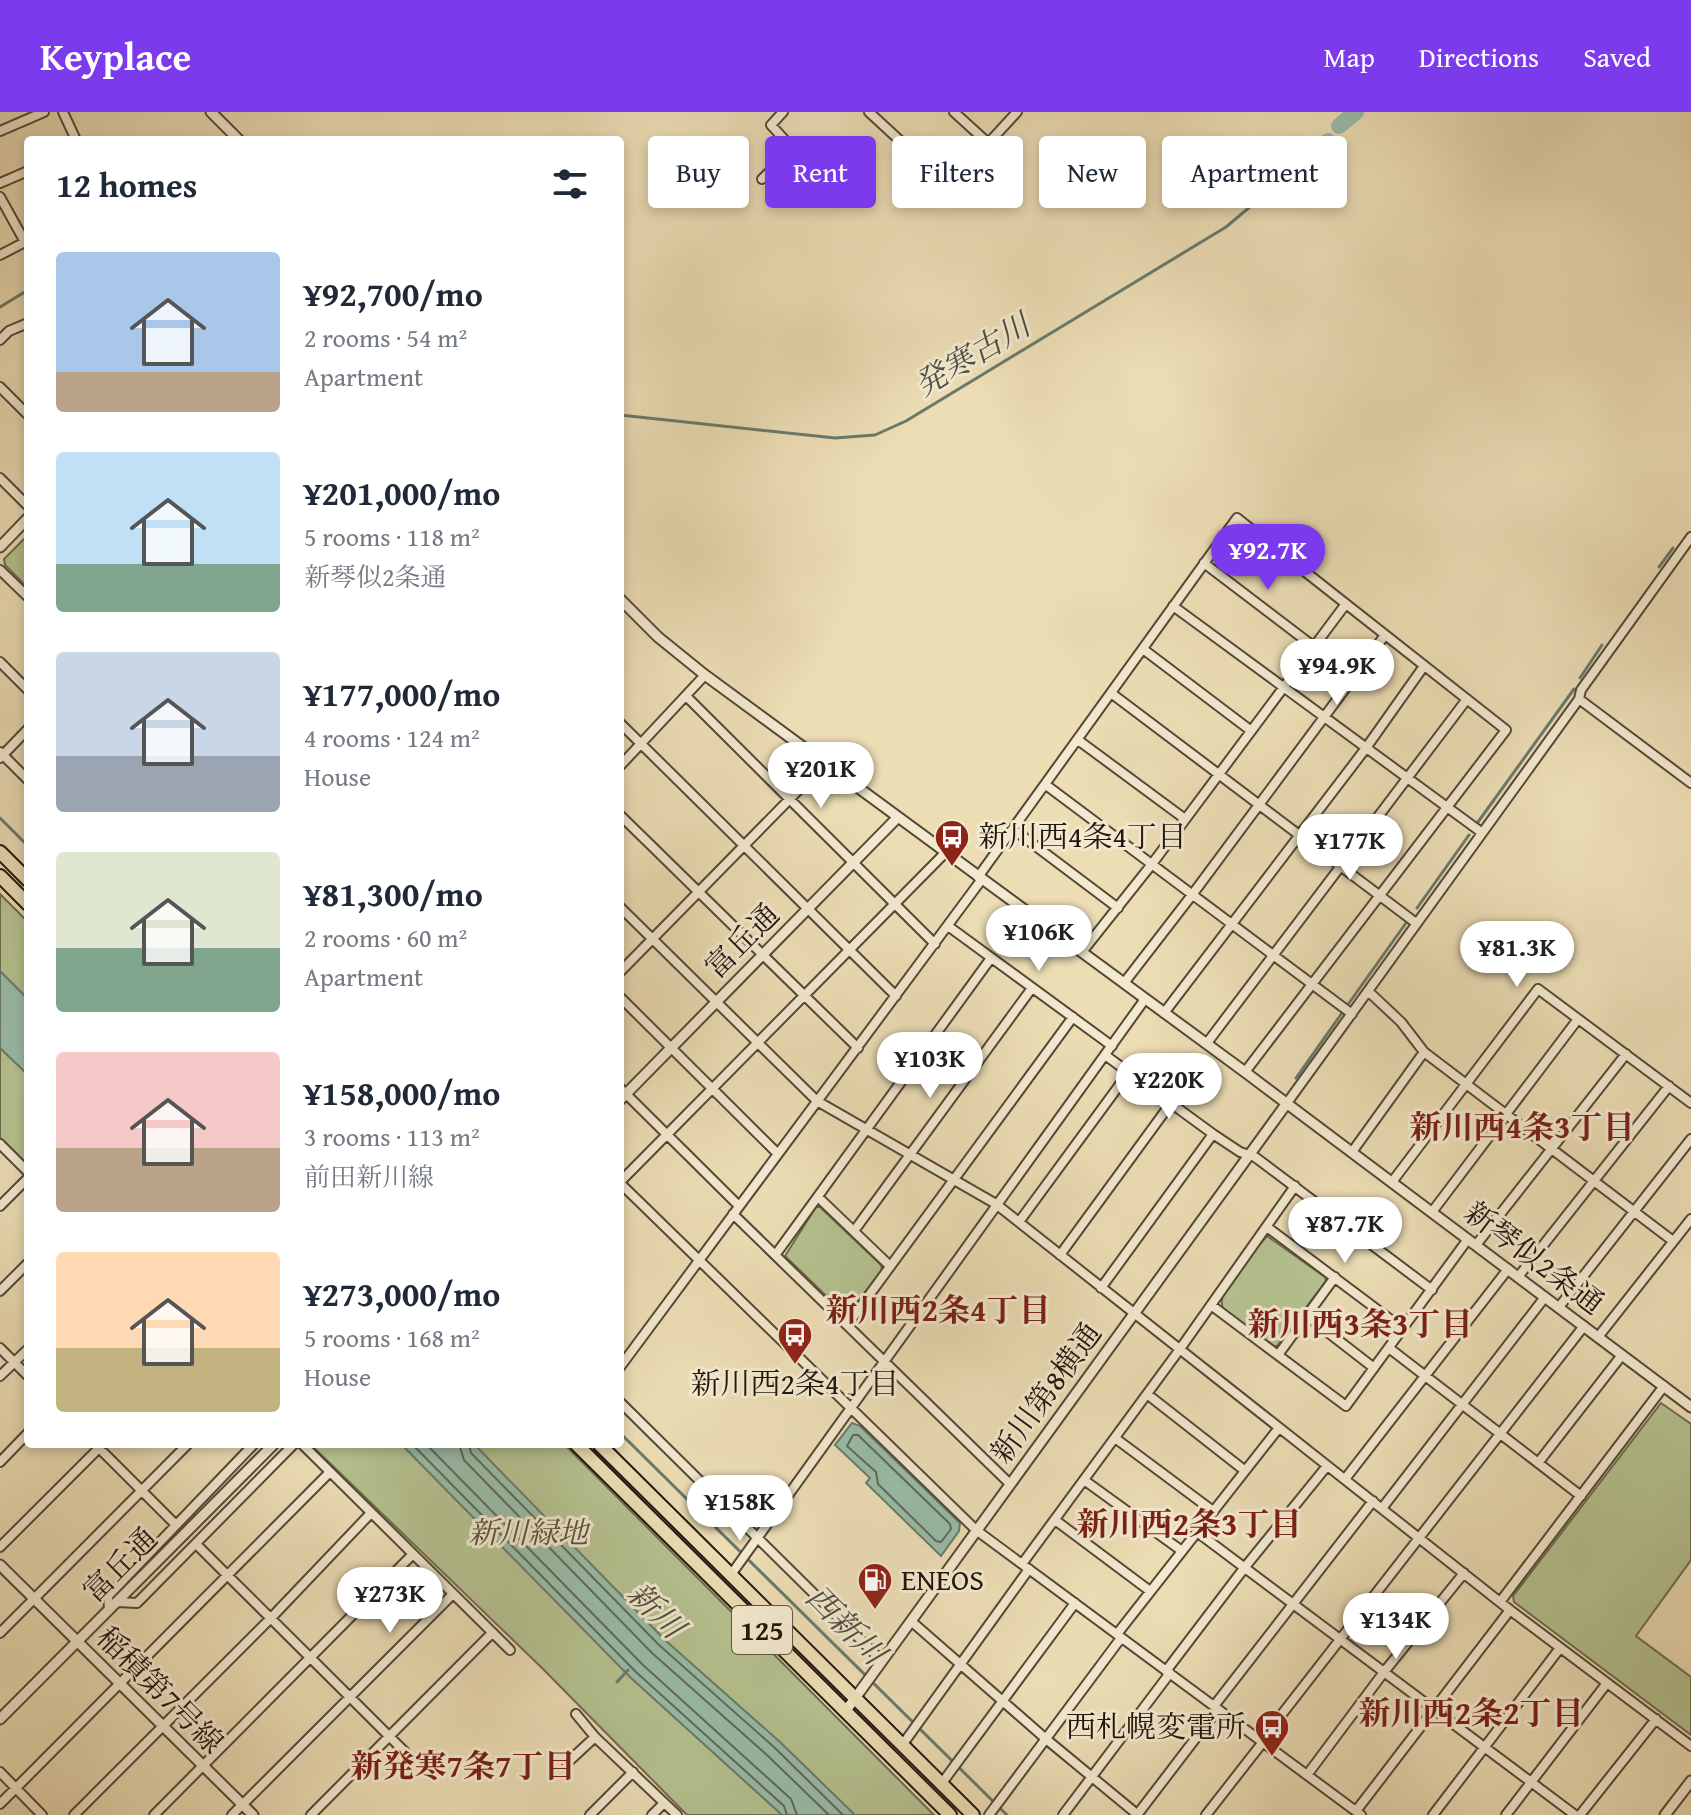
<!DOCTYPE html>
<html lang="en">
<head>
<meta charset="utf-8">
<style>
	body { margin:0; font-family:"Gentium Book Plus","Noto Serif JP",serif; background:#f2f2f3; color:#1f2937; height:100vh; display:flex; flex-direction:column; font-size:30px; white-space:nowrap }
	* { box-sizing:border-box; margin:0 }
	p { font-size:26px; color:#747a83 }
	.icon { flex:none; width:44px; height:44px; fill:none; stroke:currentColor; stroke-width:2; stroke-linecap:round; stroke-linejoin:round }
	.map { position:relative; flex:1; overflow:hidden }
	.details { position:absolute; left:24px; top:24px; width:600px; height:1312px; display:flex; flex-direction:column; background:#fff; border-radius:8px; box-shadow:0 4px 12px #0003 }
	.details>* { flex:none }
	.hud { position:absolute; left:648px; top:24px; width:760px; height:72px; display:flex; gap:16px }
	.price { position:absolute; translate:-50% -68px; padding:0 18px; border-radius:28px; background:#fff; color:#222; font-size:26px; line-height:52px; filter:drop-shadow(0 2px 4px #0008) }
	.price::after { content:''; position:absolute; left:50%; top:48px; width:24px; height:18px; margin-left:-12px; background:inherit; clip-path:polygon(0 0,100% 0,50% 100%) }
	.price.active { background:#7c3aed; color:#fff }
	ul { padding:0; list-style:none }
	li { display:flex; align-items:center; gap:24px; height:200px; padding:0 32px }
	li span { display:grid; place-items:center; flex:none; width:224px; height:160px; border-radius:8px; color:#555 }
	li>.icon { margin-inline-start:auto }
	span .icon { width:96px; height:96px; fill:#fffc; stroke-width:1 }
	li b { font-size:34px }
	h2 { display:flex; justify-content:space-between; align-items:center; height:96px; padding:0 32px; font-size:34px }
	.pill { padding:0 28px; border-radius:8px; background:#fff; box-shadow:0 4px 12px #0003; font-size:28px; line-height:72px }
	.pill.active { background:#7c3aed; color:#fff }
	header { display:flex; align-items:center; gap:48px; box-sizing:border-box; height:112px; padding:0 40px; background:#7c3aed; color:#fff }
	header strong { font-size:38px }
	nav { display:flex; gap:44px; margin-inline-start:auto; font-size:28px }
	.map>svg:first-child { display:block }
</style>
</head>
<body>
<header>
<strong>Keyplace</strong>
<nav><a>Map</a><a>Directions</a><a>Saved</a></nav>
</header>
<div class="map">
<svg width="1691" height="1703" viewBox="0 0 1691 1703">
	<rect width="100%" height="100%" fill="#ecddb5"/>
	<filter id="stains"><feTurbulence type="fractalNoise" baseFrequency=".0025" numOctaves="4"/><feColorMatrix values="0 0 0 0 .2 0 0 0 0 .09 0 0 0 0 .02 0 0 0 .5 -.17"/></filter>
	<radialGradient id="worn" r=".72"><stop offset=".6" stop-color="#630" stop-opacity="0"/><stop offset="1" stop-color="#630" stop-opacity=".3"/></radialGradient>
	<path fill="#b5c290" stroke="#6c6c4e" stroke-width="2" d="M28,423V476L5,453L4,447Z
		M0,782L28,810V1054L0,1026Z
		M816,1095H820L881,1153L882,1158L849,1201L845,1202L785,1144Z
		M1267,1124L1325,1165L1326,1169L1277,1234H1274C1260,1225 1236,1215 1226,1202C1208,1179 1252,1142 1267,1124Z
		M1661,1291L1691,1312V1448L1636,1524L1691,1565V1623L1514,1490L1513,1484Z
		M310,1332H564L934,1703H687L543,1557Z"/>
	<path fill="#99bda9" stroke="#697a6b" stroke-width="2" d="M0,859L28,887V963L0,936Z
		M852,1311L860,1314L960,1411L959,1419L941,1444L866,1371L870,1366L835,1333Z
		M401,1332H474L665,1528L780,1630L855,1703H782L631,1566Z"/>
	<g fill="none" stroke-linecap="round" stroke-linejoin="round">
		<path stroke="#5e695b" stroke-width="2" d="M853,1323H858L950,1412L951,1417L941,1430L936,1429L878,1372L876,1360L847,1334Z
			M412,1332L636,1560L784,1694L787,1703
			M426,1332L643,1553L791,1687L797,1703
			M459,1332L464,1348L652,1541L768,1644L829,1703
			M469,1332L471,1341L659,1533L775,1636L843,1703"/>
		<path stroke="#697a6b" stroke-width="3" d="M0,195L28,178
			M620,303L835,326L875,323L906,309L1226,115L1301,52
			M1659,455L1673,436
			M1580,566L1602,533
			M0,706L28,734
			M1478,710L1574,577
			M1417,796L1469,723
			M1349,891L1406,811
			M1296,966L1342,901
			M620,1321L1007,1703
			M617,1570L628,1558"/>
		<path stroke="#99bda9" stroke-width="16" d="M1339,14L1356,0
			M1304,56L1301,52L1328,29"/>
		<g stroke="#544737" stroke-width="12">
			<path id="minor" d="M63,0L76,28
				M869,0L949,74L1017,0
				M954,0L988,31
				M0,19L44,0
				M762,67L793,37L771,13L783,0
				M0,71L28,59
				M0,85L25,130L0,143
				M0,228L9,219L28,211
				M0,275L28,303
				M0,366L28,394
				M1204,451L1313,534
				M0,458L28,485
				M1173,494L1481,720
				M1143,537L1250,618
				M0,550L28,578
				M1111,581L1416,811
				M686,584L935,832
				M1579,587L1691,671
				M620,611L896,884
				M1078,628L1185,707
				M0,640L28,668
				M0,646L28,617
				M620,654L705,563
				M1046,673L1352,902
				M620,703L858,936
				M1013,717L1118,796
				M978,765L1237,406L1506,618L1245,960
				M620,795L817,989L996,1092L1510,1498L1691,1634
				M948,814L1112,934
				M1082,840L1152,752L1345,493
				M620,860L825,651
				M1124,871L1192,783L1385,523
				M1368,879L1401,910L1424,940L1673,1129
				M620,885L778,1042
				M1164,901L1366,636L1424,554
				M1207,931L1467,587
				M1105,943L1213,1022L1240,1040L1255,1045L1432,1178
				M620,976L739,1094
				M1287,991L1579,587L1581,578L1691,425
				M0,1032L28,1060
				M1352,1040L1424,940
				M620,1070L946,740
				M1392,1070L1538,877L1691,991
				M620,1071L976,1418L1361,1703
				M818,1085L890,1154
				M0,1094L28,1066
				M1432,1100L1578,907
				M733,1102L1010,1372
				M1019,1110L1129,960
				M1267,1115L1403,1217
				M854,1119L1032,876
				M1476,1133L1626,942
				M776,1142L991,846
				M1060,1143L1171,991
				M1518,1165L1669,974
				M1101,1176L1213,1022
				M0,1179L28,1151
				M1211,1193L1346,1294L1468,1127
				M1559,1195L1691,1027
				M1307,1204L1374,1256
				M848,1212L1073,905
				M1598,1225L1691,1107
				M0,1236L28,1264
				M1389,1236L1581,1384
				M1278,1243L1335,1165
				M620,1255L982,767
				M0,1264L28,1237
				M1147,1282L1244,1358
				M620,1290L882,1549
				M1115,1326L1213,1399
				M95,1332L175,1412
				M302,1332L510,1538
				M0,1350L28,1321
				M1538,1351L1622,1243
				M1345,1367L1508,1157
				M1084,1368L1182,1439
				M1383,1395L1545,1185
				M1055,1408L1150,1479
				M1197,1420L1575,1703
				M197,1433L405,1640
				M0,1435L103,1332
				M1022,1452L1180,1237L1295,1074
				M730,1464L1145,887
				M117,1490L137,1491L294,1332
				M1500,1490L1664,1274
				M109,1498L108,1484L254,1332
				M911,1509L1046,1627L1138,1703
				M0,1521L188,1332
				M1117,1522L1278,1317
				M1166,1559L1245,1455L1327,1354
				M1214,1594L1373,1389
				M576,1602L595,1625
				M1261,1629L1584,1214
				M903,1632L1029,1457
				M567,1651L595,1625L677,1703
				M0,1660L42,1703
				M1307,1663L1384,1560L1464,1461
				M942,1671L1075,1491
				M0,1692L330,1360
				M1356,1699L1510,1498
				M74,1703L271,1506L371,1401
				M154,1703L413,1442
				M232,1703L453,1482
				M311,1703L492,1521
				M590,1703L633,1660
				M652,1703L664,1691
				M989,1703L1121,1526
				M1063,1703L1170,1561
				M1137,1703L1218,1597
				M1206,1703L1263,1630
				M1433,1703L1560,1536
				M1506,1703L1607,1571
				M1580,1703L1656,1607"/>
		</g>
		<g stroke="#544737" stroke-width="13">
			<path id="tertiary" d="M211,0L239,28
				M0,435L28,406
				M620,487L658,525L705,563L1245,960L1691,1295
				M620,988L898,705
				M0,1453L253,1703
				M845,1600L1287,991
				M0,1607L274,1332
				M1665,1703L1691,1669"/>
		</g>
		<g stroke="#22150d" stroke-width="16">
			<path id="primary" d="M0,740L28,768
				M0,764L28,792
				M576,1332L950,1703
				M599,1332L973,1703"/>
		</g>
		<use href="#minor" stroke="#f3e9cf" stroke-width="8"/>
		<use href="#tertiary" stroke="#f3e9cf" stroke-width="9"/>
		<use href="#primary" stroke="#ecddb5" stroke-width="12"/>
	</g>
	<defs>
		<g id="bus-pin" transform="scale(1.8)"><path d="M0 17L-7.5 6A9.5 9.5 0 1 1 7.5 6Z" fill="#8f2418" stroke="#f3e9cf"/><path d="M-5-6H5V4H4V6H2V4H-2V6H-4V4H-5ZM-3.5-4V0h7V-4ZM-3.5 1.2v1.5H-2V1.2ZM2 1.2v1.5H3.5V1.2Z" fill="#fff"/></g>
		<g id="fuel-pin" transform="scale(1.8)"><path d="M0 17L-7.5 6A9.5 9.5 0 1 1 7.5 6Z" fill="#8f2418" stroke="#f3e9cf"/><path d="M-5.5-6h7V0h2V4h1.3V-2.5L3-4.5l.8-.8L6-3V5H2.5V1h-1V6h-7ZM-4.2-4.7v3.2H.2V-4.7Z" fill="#fff"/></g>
	</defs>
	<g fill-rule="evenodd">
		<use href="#bus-pin" x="952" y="725"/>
		<use href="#bus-pin" x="795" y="1223"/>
		<use href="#fuel-pin" x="875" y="1468"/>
		<use href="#bus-pin" x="1272" y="1615"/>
	</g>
	<g text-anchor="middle" stroke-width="6" stroke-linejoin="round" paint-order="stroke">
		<rect fill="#f3e9cf" stroke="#615547" stroke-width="2" x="732" y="1494" width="60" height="48" rx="6"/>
		<g font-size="28" font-weight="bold" fill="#22150d">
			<text x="762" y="1528">125</text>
		</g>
		<g font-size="30" fill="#22150d" stroke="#f3e9cf" text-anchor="start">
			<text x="978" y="735">新川西4条4丁目</text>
			<text x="795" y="1282" text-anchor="middle">新川西2条4丁目</text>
			<text x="901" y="1478">ENEOS</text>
			<text x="1246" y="1625" text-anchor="end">西札幌変電所</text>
		</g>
		<g font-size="30" fill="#22150d" stroke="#f3e9cf">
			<text transform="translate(742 829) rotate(-45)" y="10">富丘通</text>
			<text transform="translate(1534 1146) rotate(37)" y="10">新琴似2条通</text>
			<text transform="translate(1046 1281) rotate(-54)" y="10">新川第8横通</text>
			<text transform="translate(120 1453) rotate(-45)" y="10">富丘通</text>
			<text transform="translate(160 1578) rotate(45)" y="10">稲積第7号線</text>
		</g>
		<g font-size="30" font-style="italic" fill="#55523b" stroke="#f3e9cf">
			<text x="528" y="1431">新川緑地</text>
		</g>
		<g font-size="32" font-style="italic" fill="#4c5044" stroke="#f3e9cf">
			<text transform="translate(972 243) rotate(-31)" y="11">発寒古川</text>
			<text transform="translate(656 1498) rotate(45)" y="11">新川</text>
			<text transform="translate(846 1513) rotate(45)" y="11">西新川</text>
		</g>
		<g font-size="32" font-weight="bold" fill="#7a1f14" stroke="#f3e9cf">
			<text x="1522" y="1026">新川西4条3丁目</text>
			<text x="938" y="1209">新川西2条4丁目</text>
			<text x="1360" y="1223">新川西3条3丁目</text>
			<text x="1189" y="1423">新川西2条3丁目</text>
			<text x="1471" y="1612">新川西2条2丁目</text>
			<text x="463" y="1665">新発寒7条7丁目</text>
		</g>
	</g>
	<rect width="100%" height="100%" filter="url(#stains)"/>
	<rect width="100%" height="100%" fill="url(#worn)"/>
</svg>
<b class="price active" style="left:1268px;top:480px">¥92.7K</b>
<b class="price" style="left:1337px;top:595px">¥94.9K</b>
<b class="price" style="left:821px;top:698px">¥201K</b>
<b class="price" style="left:1350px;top:770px">¥177K</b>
<b class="price" style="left:1039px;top:861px">¥106K</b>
<b class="price" style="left:1517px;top:877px">¥81.3K</b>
<b class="price" style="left:930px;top:988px">¥103K</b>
<b class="price" style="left:1169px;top:1009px">¥220K</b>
<b class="price" style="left:1345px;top:1153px">¥87.7K</b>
<b class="price" style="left:740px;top:1431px">¥158K</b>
<b class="price" style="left:390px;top:1523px">¥273K</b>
<b class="price" style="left:1396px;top:1549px">¥134K</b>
<div class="hud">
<a class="pill">Buy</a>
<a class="pill active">Rent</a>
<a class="pill">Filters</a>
<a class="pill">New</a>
<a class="pill">Apartment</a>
</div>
<section class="details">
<h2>12 homes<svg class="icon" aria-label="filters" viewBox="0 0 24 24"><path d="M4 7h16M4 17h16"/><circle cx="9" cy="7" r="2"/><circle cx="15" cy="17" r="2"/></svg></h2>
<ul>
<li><span style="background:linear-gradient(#a9c7e8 75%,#b9a48a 0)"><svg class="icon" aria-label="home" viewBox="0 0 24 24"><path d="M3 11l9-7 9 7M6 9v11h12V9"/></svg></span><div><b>¥92,700/mo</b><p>2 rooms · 54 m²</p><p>Apartment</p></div></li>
<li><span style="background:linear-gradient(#bfe0f5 70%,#7fa58c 0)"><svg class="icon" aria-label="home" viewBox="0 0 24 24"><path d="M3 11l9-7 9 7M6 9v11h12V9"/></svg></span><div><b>¥201,000/mo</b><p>5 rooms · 118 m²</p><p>新琴似2条通</p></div></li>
<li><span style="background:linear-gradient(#c9d6e8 65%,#9aa5b1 0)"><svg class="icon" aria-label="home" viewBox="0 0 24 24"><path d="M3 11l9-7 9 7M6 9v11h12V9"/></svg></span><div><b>¥177,000/mo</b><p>4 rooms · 124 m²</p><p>House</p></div></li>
<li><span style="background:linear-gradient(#dfe7d0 60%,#7fa58c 0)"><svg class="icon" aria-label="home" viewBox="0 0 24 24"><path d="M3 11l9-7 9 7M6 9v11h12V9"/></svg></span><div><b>¥81,300/mo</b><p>2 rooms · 60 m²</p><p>Apartment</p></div></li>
<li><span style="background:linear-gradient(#f6c9c9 60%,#b9a48a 0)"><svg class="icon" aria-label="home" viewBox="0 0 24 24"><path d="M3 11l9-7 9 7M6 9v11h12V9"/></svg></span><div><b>¥158,000/mo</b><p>3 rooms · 113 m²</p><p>前田新川線</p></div></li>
<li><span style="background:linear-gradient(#ffd9b3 60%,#c2b280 0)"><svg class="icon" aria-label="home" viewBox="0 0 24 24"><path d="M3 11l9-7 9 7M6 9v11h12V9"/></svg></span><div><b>¥273,000/mo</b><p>5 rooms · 168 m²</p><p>House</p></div></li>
</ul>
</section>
</div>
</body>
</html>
